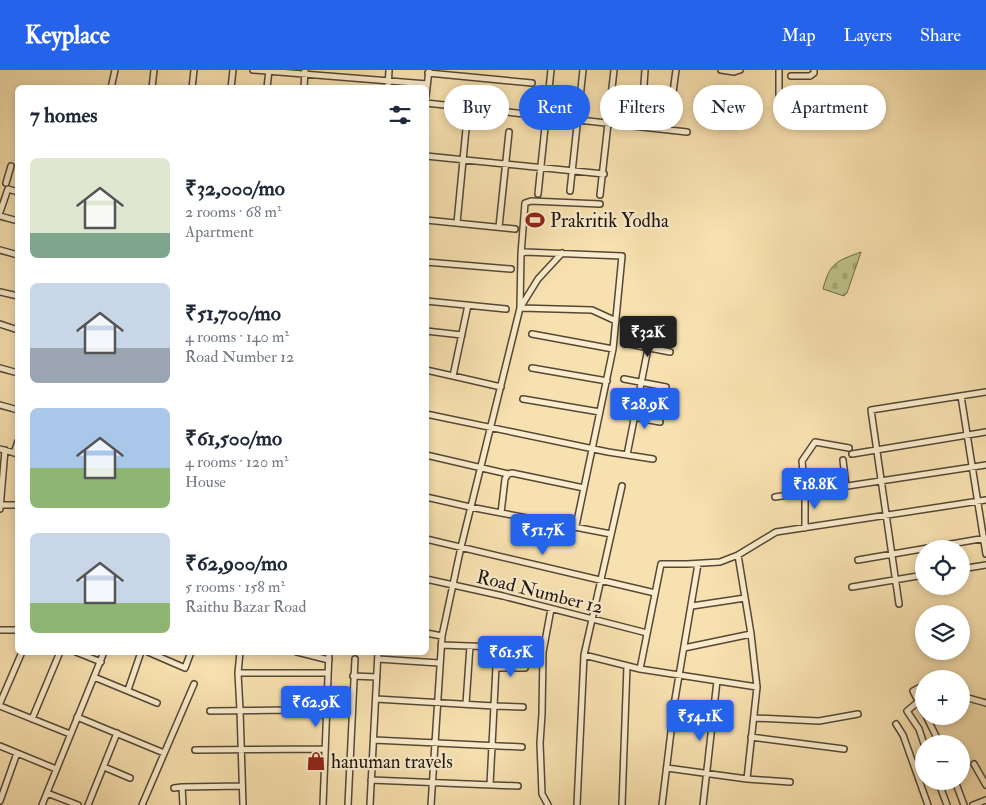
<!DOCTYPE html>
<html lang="en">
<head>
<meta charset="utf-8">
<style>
	body { margin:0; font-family:"IM FELL Double Pica",serif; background:#f2f2f3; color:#1f2937; height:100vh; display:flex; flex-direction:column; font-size:19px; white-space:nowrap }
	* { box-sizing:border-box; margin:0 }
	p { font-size:16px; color:#747a83 }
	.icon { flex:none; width:28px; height:28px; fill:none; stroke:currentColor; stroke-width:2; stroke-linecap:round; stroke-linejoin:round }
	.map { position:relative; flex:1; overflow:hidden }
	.drawer { position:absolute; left:15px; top:15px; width:414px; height:570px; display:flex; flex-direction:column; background:#fff; border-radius:8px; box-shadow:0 2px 8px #0003 }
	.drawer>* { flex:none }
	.guide { position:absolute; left:444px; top:15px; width:466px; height:45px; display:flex; gap:10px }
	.tools { position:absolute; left:915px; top:470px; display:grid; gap:10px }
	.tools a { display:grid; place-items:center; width:55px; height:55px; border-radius:50%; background:#fff; box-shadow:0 2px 8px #0003; font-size:25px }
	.price { position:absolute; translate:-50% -42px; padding:0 11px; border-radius:5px; background:#2563eb; color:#fff; font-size:16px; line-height:32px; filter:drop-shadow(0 1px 2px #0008) }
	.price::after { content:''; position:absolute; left:50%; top:30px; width:15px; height:11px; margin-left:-8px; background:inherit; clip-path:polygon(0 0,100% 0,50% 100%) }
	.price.active { background:#222; color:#fff }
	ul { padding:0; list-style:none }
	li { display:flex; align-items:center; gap:15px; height:125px; padding:0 15px }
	li span { display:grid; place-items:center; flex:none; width:140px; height:100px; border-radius:8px; color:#555 }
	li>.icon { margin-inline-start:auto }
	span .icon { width:60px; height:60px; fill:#fffc; stroke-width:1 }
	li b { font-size:21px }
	h2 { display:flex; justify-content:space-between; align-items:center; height:60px; padding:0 15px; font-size:21px }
	.pill { padding:0 18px; border-radius:22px; background:#fff; box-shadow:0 2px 8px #0003; font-size:18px; line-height:45px }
	.pill.active { background:#2563eb; color:#fff }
	header { display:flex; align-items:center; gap:30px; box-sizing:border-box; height:70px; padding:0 25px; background:#2563eb; color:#fff }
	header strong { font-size:24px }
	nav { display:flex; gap:28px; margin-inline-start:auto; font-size:18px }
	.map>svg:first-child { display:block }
</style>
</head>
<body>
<header>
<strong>Keyplace</strong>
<nav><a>Map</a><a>Layers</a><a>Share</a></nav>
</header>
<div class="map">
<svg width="986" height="735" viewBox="0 0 986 735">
	<defs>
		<pattern id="cemetery-stones" width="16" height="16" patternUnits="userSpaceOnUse" patternTransform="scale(1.25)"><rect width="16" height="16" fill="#bfc28a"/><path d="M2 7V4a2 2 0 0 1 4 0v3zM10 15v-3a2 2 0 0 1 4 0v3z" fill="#a4a676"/></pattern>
	</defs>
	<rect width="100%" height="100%" fill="#f8e1b0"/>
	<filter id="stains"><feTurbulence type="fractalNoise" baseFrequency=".004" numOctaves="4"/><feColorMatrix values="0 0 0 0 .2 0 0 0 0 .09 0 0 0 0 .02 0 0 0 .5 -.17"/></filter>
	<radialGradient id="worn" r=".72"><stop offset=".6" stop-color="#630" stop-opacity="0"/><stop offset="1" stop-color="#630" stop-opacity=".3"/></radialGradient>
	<path fill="url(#cemetery-stones)" stroke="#6e6c4c" d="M861,182L847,223L844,226L823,219C830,192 837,191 861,182Z"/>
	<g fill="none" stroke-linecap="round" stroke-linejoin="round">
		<g stroke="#544836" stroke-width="8">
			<path id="minor" d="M253,0L427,14
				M721,0L734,2L740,0
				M779,0V24
				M428,3L532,13
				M791,6H810L814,3V0
				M111,18L115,0
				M152,18L154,0
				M192,18L194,0
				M231,18L233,0
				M267,18L269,0
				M304,18L305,0
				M388,18L389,0
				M426,26L429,0
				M426,33L687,62
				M641,57L645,0
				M668,60L676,0
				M426,86L604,104
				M6,113L11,96
				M570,121L583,0
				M538,124L551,0
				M600,125L614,0
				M0,142L8,119L18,122
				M0,146L18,151
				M426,150L515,159
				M457,153L466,59
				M499,157L509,62
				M0,180L18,185
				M521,184L525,133L531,131L600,134
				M426,192L511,199
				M0,222L18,226
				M426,231L506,239
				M0,254L18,260
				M426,261L462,265
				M532,264L613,279L576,456
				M629,274L670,282
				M613,279L622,186L525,182L521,184L520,238L592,240L616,251
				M0,298L18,303
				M532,298L607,311
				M426,300L453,306L468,235
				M453,306L501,317
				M624,309L666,317
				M961,326L986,484
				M523,329L600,342
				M0,335L18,340
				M426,344L608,382L653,389
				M617,344L660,352
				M0,379L18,384
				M14,383L18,371
				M852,384L986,362
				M426,385L508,404
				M627,385L650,268
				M843,390L846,417
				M426,427L470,437L611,464
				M775,427L986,395
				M0,435H18
				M0,439L5,380
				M501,443L505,409L508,404L512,403L584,418
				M805,458V423L802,391L815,372L849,378
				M426,469L655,523
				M738,485L751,564L757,617L747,709
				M858,490L986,468
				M961,499L986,495
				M426,509L503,526L647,563
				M852,517L924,505
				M899,534L871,340L986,322
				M692,536L745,528
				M0,560H18
				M426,563L442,566
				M441,575L497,577L543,582
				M684,578L751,564
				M76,582L101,592
				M148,582L185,598L191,582
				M240,582L238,603L240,640L243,735
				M297,582L329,590
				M584,585L640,599L757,617
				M378,589L439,593
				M496,598H525
				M640,599L661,494H687L720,492L738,485L776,462L986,430
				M238,603H328
				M353,606L377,607
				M94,607L157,633
				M924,615L913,621L924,643
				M128,620L141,582
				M961,626L986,633
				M376,629L494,636L523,637
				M918,632L907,641L919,659L924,674
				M0,633L22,582
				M466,634L470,576
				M0,636L70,664
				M210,641L291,640L326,645
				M926,646L940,674
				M77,647L164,683
				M754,648L819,651L858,644
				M32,649L60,582
				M896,654L903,665L928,735
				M751,667L844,679
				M374,670L522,677
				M0,676L56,699
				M195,680L325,679
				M974,694L986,715
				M104,697L130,708
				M667,698L747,709L790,712
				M371,710L518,716
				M938,711L947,735
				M955,711L964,735
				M490,715L497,577
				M174,718L182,717
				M47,723L78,735
				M0,731L17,683
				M42,735L104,582
				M88,735L117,663
				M142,735L194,614
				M183,735L182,717L242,716
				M323,735L329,582
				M348,735L355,589
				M370,735L378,582
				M431,735L442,566L461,477L520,238L538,209L562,183
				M548,735L542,724L540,673L542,644L543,582L551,539
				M577,735L584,585L622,416
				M622,735L627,596
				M662,735L675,629L698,494
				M703,735L717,611
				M973,735L986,730"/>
		</g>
		<use href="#minor" stroke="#faeccc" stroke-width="5"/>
	</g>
	<defs>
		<g id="stadium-bare" transform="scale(1.5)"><path d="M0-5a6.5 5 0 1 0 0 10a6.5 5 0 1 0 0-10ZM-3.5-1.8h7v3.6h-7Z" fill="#8f2418" stroke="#faeccc" stroke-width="2.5" paint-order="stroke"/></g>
		<g id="shop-bare" transform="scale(1.5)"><path d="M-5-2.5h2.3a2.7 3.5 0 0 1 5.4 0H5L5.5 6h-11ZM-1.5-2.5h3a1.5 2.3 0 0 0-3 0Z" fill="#8f2418" stroke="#faeccc" stroke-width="2.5" paint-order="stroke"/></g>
	</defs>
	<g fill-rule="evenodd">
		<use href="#stadium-bare" x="535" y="150"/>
		<use href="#shop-bare" x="316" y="691"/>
	</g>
	<g text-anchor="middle" stroke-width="4.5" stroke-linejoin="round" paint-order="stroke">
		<g font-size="19" fill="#1d150d" stroke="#faeccc" text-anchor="start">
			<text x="550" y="157">Prakritik Yodha</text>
			<text x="331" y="698">hanuman travels</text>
		</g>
		<g font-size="19" fill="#1d150d" stroke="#faeccc">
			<text transform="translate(540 521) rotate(14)" y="7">Road Number 12</text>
		</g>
	</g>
	<rect width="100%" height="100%" filter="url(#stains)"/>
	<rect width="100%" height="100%" fill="url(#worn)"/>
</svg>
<div class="tools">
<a><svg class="icon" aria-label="locate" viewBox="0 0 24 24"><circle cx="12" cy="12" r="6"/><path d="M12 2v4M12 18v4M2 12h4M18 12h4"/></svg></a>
<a><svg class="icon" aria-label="layers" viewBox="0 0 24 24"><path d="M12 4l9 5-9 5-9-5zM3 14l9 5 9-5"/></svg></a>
<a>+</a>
<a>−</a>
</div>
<b class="price active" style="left:648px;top:288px">₹32K</b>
<b class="price" style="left:645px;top:360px">₹28.9K</b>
<b class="price" style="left:815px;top:440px">₹18.8K</b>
<b class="price" style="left:543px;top:486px">₹51.7K</b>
<b class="price" style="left:511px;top:608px">₹61.5K</b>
<b class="price" style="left:316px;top:658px">₹62.9K</b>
<b class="price" style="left:700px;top:672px">₹54.1K</b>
<div class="guide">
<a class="pill">Buy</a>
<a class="pill active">Rent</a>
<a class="pill">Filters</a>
<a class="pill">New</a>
<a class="pill">Apartment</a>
</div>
<section class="drawer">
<h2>7 homes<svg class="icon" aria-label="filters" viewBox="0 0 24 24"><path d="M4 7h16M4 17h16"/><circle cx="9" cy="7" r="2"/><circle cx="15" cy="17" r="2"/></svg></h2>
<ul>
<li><span style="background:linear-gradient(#dfe7d0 75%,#7fa58c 0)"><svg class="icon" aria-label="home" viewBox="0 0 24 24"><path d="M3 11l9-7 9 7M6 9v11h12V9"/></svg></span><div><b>₹32,000/mo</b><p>2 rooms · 68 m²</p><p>Apartment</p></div></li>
<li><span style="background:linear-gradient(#c9d6e8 65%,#9aa5b1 0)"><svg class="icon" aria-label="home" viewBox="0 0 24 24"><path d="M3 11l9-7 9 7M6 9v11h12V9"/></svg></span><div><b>₹51,700/mo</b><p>4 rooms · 140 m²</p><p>Road Number 12</p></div></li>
<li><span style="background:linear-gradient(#a9c7e8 60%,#8fb573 0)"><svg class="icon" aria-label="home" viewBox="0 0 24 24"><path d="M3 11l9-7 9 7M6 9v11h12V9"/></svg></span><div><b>₹61,500/mo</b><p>4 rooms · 120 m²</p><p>House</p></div></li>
<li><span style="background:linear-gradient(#c9d6e8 70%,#8fb573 0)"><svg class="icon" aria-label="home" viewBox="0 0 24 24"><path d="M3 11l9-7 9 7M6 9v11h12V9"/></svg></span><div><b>₹62,900/mo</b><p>5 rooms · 158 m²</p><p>Raithu Bazar Road</p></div></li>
</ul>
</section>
</div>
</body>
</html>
